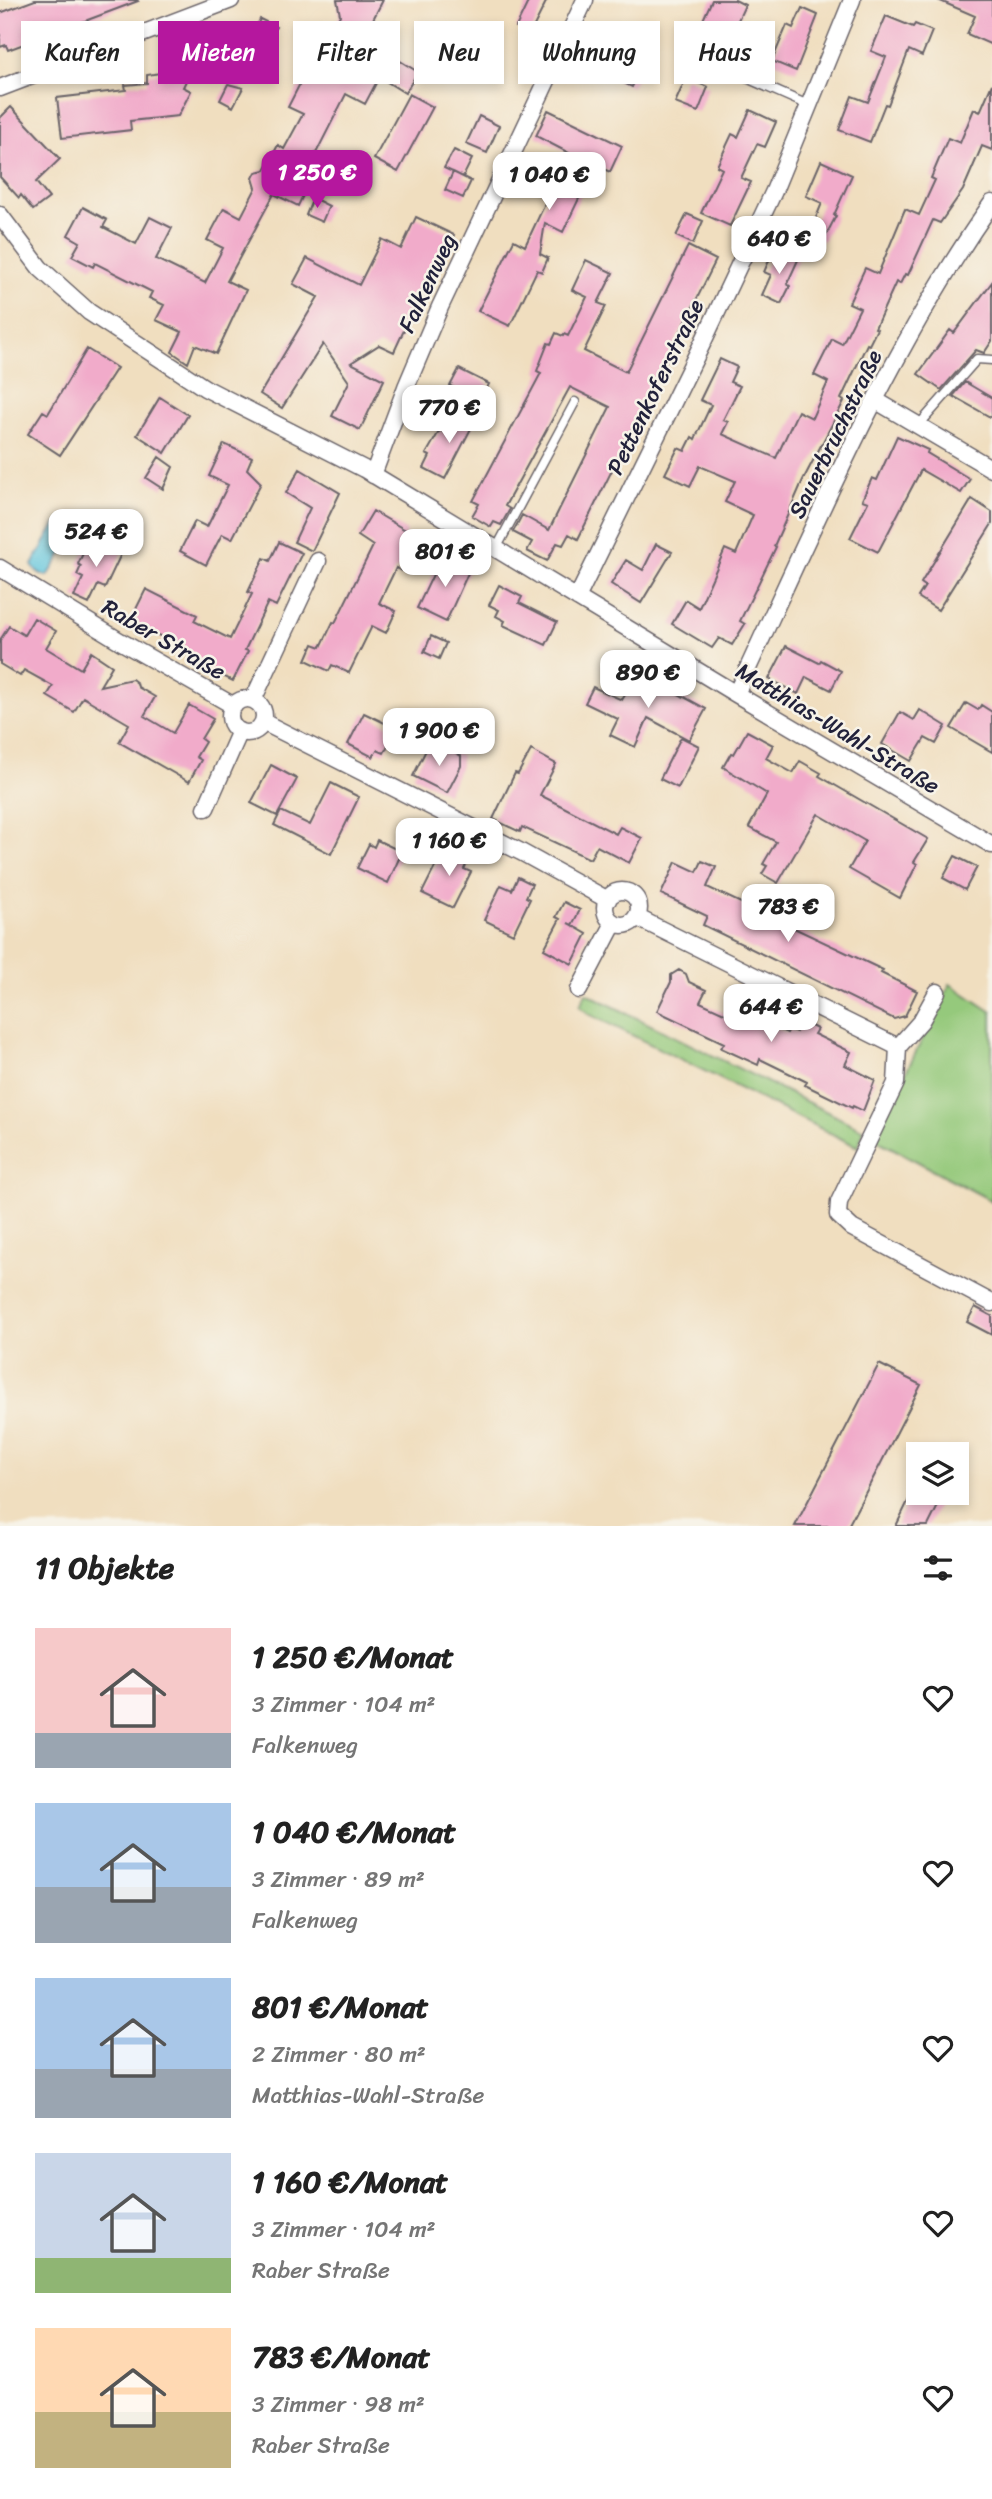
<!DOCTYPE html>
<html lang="de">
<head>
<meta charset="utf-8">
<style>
	body { margin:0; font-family:Sriracha,sans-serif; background:#f2f2f2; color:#222; height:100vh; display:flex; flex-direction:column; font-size:26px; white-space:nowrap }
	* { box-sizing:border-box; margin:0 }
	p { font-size:23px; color:#767676 }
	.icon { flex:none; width:38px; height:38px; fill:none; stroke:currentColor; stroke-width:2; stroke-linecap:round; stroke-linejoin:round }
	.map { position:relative; height:1526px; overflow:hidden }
	.sheet { display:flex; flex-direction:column; background:#fff; flex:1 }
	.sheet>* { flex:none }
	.guide { position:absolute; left:21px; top:21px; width:950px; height:63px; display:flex; gap:14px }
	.fabs { position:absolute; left:906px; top:1442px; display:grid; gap:14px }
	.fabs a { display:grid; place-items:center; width:63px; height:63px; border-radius:0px; background:#fff; box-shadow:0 4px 10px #0003; font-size:35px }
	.price { position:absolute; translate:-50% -60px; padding:0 16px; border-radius:14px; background:#fff; color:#222; font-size:23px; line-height:46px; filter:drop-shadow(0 2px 4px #0008) }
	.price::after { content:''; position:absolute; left:50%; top:42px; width:21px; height:16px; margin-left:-10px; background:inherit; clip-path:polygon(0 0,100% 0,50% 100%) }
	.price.current { background:#b5179e; color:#fff }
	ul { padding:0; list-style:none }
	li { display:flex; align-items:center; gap:21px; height:175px; padding:0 35px }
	li span { display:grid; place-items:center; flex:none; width:196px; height:140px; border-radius:0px; color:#555 }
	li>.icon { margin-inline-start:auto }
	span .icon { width:84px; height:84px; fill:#fffc; stroke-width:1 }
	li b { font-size:30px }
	h2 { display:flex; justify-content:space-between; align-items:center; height:84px; padding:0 35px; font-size:30px }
	.chip { padding:0 24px; border-radius:0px; background:#fff; box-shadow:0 4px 10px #0003; font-size:24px; line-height:63px }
	.chip.current { background:#b5179e; color:#fff }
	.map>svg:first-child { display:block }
</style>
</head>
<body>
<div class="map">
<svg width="992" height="1526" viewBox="0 0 992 1526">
	<rect width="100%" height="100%" fill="#f7f3e8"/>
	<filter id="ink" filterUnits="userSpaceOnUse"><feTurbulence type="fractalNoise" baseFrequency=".0143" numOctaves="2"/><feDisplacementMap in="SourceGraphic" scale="14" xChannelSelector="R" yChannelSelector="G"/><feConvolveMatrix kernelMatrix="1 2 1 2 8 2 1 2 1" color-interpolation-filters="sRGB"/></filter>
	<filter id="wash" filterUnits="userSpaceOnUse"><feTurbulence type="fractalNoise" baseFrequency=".00686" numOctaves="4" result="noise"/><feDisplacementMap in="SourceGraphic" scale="28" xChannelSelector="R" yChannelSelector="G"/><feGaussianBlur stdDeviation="1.57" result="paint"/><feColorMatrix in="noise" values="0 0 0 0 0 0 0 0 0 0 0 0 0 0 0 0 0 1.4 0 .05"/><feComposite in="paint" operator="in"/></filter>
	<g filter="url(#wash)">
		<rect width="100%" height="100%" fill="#f0debf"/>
		<path fill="#95c97b" stroke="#5c765b" stroke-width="2" d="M950,984L992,1012V1201L873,1138Z
			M586,993L864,1130L858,1147L589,1014L580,1006Z"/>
		<path fill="#61c6de" stroke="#42748c" stroke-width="2" d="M62,518L74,521L78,528L48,576C43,576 34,570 32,565L55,525Z"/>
		<g id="blocks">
			<path fill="#f1abca" d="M35,0H137L138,1L8,50L6,45L0,47V13Z
				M337,0H383L368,29L363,27L349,54L383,70L365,104L346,94L314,157L320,160L298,206L274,194L227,281L246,290L216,354L195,345L188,363L172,352L182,332L156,320L164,305L149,298L152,292L95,263L93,267L72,256L80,242L68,235L83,207L107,220L103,227L136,244L150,217L172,228L156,259L205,283L223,248L207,240L224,208L241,217L256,188L253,178L256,172L265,170L278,145L284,149L303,114L288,107L307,70L305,68L321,36L328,40L340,15Z
				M529,0H547L530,34L516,27Z
				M712,0H735L745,5L729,40L714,33L700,67L680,59L692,30L697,33Z
				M938,0H992V45L967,34L975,16Z
				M802,8L818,15L796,71L772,61L787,25L793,28Z
				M886,16L913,27L915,24L932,31L922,56L909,50L888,105L885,104L870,142L839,130L852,96L868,102L886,57L871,51Z
				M260,19L276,27L266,46L251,38Z
				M612,47L644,62L632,87L600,72Z
				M397,59L418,72L405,93L384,80Z
				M192,68L183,87L191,91L178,116L130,121L131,130L62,138L57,98L126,90L125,85L147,83V75Z
				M686,78L708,87L698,112L675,103Z
				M228,84L243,88L233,107L220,100Z
				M992,84V150L982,146L963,190L940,223L933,220L908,275L905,274L900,284L896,282L875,328L877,329L869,345L867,344L841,399L844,401L840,409L803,480L774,546L776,547L740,621L745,624L732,645L719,638L712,648L672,624L686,600L699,608L725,549L736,554L753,515L725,502L735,481L700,466L690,486L665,474L678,448L685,451L692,437L695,439L711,405L700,400L720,359L737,367L730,382L740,386L723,420L728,422L722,434L776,458L798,411L812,418L828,382L814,375L832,339L842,344L860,308L849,303L865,268L878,274L905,209L919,215L935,180L931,178L948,138L960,143L974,109L980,112Z
				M409,94L433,107L398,172L374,159Z
				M11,107L60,159L36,182L49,198L33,210L21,195L19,198L0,177V118Z
				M548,110L622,146L610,172L595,165L563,232L545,223L540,254L548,258L542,272L537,270L510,326L478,311L514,240L525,246L569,153L536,136Z
				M750,110L776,122L765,147L757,144L741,178L751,182L730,226L701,213L722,169L717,166L732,134L738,137Z
				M479,116L499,126L487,153L466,144Z
				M454,150L472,159L463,177L444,168Z
				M821,161L852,175L834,215L836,216L823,241L809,235L822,203L806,196Z
				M453,172L471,181L463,198L445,190Z
				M313,198L329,206L322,222L306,215Z
				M687,214L703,221L693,244L676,236Z
				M416,217L454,235L433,280L428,278L394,352L379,345L351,363L384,380L360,430L332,416L349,382L323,344L282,408L260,394L318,297L293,284L307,258L359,285L382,239L401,249Z
				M688,246L716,260L578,539L569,534L563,545L557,543L547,561L527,551L532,542L513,532L522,515L549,530L610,407L570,387L505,506L510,509L501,525L494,522L491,527L472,516L479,504L473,501L541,373L537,371L548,343L551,344L556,333L563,336L564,334L568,336L587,297L572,290L586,260L613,273L598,303L606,306L584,351L626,372Z
				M774,249L798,260L787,284L790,286L781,304L762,295L771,275L764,272Z
				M992,282V341L984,353L976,350L941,390L918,374L950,330L954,333Z
				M87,349L117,368L60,455L28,434L43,411L48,414Z
				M459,369L489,384L481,401L450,386Z
				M965,382L992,398V418L953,396Z
				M160,397L188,415L165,453L137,435Z
				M463,408L478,415L445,479L424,468L430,456L426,454L440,430L449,435Z
				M897,436L928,450L927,453L970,479L961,493L921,470L878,552L850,538L868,502L862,500L872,478L877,480Z
				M224,444L252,457L247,469L261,483L232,539L222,534L206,565L180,551L195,521L207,527L228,485L209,476Z
				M159,457L173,467L163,489L146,478Z
				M300,469L340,493L312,551L294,542L310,508L286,493Z
				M972,499L992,512V524L938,610L918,597L925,586L921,583Z
				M373,511L407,531L402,541L415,549L401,571L396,568L379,603L396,611L386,633L372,626L349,673L332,665L329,671L306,660L313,644L321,647L333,622L335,623L373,546L358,536Z
				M94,538L122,552L105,588L98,585L89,604L74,597L83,578L77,575L81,566L78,564L87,545L90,546Z
				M279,542L302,553L276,606L268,602L245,650L248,651L233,681L195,663L198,657L182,647L130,621L146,589L197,615L194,621L230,639L252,594L248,592L264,558L270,561Z
				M656,544L672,552L641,603L611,584L626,560L643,570Z
				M457,554L473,562L446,622L417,608L438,564L450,570Z
				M499,585L522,597L519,603L557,622L546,645L503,625L505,621L496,616L499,610L489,605Z
				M34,618L56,631L46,648L81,669L91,652L112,666L100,686L132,679L137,683L138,687L155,697L144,716L173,733L189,705L213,719L201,739L205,742L196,757L201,760L189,782L119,742L129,724L83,697L74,712L47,696L53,686L24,670L20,676L0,664V640L9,626L24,635Z
				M431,636L446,643L439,659L424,652Z
				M786,646L819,663L821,660L841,671L831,690L806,677L798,694L769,679Z
				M639,672L706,709L689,740L648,718L635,747L610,735L618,719L585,703L593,687L622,700Z
				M966,703L978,710L981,705L992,712V752L951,728Z
				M920,710L946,726L936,744L925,738L911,761L882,744L900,712L914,720Z
				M364,713L389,725L387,730L394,734L384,753L377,750L373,757L348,744Z
				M747,731L773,745L766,758L793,773L800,761L821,773L819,776L928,839L914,862L917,864L900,898L849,869L865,841L818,814L778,883L762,874L767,866L763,864L776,842L749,827L767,794L723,767L731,753L734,754Z
				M681,737L699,746L678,788L660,779Z
				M440,744L461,756V766L447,793L413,776L428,746L437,750Z
				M531,750L556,764L540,795L616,834L620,827L642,838L629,863L597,846L590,859L522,827L520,832L493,819L515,773L518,774Z
				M271,765L297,779L277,816L251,803Z
				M331,783L359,797L331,854L274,825L281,811L310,825Z
				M377,840L402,852L388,883L357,868L369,844L374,847Z
				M457,846L472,854L464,869L471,872L453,908L422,893L440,857L448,861Z
				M955,856L977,867L965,890L943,878Z
				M702,861L716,867L707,887L883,970L881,973L917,991L905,1016L894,1019L703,925L707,916L661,894L676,862L697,872Z
				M518,877L532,884L526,897L530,899L513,934L484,920L501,885L512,890Z
				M564,902L580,910L572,925L568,923L587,934L572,964L544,949L560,919L556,917Z
				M679,970L686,974L689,982L706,990L700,1002L735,1018L739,1011L787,1033L789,1029L796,1032L801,1021L817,1029L814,1034L851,1052L845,1065L875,1080L863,1111L853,1106L852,1108L805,1085L807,1082L760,1059L758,1065L721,1048L724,1043L657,1011L671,982V975Z
				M975,1307L992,1316V1335L967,1322Z
				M879,1364L921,1385L879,1467L848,1526H795Z
				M913,1491L939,1504L928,1526H896Z"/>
		</g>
	</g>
	<g filter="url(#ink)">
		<use href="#blocks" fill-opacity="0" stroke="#6a6469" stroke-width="2"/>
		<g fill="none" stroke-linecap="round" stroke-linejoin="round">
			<g stroke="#6a6469" stroke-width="11">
				<path id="lane" d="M726,69L808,105
					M918,426L977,359L992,360
					M496,549L575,402"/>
			</g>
			<g stroke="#6a6469" stroke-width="19">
				<path id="street" d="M0,88L231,0
					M0,215L40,268L89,312L205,388L364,469L736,694L992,845
					M875,400L992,469
					M373,475L406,387L440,307L585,0
					M0,568L120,641L234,706
					M577,598L702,344L774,191L852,0
					M736,694C814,527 886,354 992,203
					M230 716a17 17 0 1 1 34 0a17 17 0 1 1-34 0Z
					M253,700L318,561
					M263,722L521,852L608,900
					M206,808L240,731
					M605 908a17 17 0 1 1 34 0a17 17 0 1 1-34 0Z
					M636,917L898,1047
					M579,990L614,923
					M937,992L921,1021L898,1047L896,1083L839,1202L838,1215L852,1228L992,1303"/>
			</g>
			<use href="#lane" stroke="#fff" stroke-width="8"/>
			<use href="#street" stroke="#fff" stroke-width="16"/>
		</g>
	</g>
	<g text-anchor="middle" stroke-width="5" stroke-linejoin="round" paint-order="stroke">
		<g font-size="23" fill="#22223b" stroke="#f7f3e8">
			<text transform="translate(427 283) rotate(-65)" y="8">Falkenweg</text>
			<text transform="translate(655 387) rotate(-64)" y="8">Pettenkoferstraße</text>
			<text transform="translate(835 434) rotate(-64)" y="8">Sauerbruchstraße</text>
			<text transform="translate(164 639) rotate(30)" y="8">Raber Straße</text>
			<text transform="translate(838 728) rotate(31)" y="8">Matthias-Wahl-Straße</text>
		</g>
	</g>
</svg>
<div class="fabs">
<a><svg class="icon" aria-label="layers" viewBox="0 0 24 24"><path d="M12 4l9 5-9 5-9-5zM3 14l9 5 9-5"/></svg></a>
</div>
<b class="price current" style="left:317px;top:210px">1 250 €</b>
<b class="price" style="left:549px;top:212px">1 040 €</b>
<b class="price" style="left:779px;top:276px">640 €</b>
<b class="price" style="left:449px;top:445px">770 €</b>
<b class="price" style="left:96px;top:569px">524 €</b>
<b class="price" style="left:445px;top:589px">801 €</b>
<b class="price" style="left:648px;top:710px">890 €</b>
<b class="price" style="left:439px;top:768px">1 900 €</b>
<b class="price" style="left:449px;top:878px">1 160 €</b>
<b class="price" style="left:788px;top:944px">783 €</b>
<b class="price" style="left:771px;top:1044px">644 €</b>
<div class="guide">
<a class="chip">Kaufen</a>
<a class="chip current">Mieten</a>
<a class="chip">Filter</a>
<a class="chip">Neu</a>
<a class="chip">Wohnung</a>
<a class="chip">Haus</a>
</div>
</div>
<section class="sheet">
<h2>11 Objekte<svg class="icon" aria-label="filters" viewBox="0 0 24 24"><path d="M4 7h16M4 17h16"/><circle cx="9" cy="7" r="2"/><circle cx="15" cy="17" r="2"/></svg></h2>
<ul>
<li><span style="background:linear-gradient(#f6c9c9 75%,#9aa5b1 0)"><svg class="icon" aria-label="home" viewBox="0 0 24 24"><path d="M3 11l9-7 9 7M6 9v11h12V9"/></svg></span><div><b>1 250 €/Monat</b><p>3 Zimmer · 104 m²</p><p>Falkenweg</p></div><svg class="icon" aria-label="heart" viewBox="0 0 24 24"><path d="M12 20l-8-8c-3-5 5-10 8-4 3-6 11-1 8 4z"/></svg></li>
<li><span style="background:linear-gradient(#a9c7e8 60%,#9aa5b1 0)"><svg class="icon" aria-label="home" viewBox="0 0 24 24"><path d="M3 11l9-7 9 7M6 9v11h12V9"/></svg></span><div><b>1 040 €/Monat</b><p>3 Zimmer · 89 m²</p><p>Falkenweg</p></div><svg class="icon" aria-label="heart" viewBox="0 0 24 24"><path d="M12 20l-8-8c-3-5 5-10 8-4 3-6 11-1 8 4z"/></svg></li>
<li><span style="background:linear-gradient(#a9c7e8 65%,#9aa5b1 0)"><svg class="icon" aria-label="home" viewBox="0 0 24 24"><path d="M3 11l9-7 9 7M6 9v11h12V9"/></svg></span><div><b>801 €/Monat</b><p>2 Zimmer · 80 m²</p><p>Matthias-Wahl-Straße</p></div><svg class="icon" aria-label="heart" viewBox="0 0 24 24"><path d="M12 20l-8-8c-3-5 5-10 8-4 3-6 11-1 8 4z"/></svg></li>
<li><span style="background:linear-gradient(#c9d6e8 75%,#8fb573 0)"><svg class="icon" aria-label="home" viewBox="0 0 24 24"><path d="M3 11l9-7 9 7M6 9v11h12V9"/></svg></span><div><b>1 160 €/Monat</b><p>3 Zimmer · 104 m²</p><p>Raber Straße</p></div><svg class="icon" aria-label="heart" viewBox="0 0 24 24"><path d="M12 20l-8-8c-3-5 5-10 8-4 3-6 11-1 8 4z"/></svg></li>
<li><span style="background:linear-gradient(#ffd9b3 60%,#c2b280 0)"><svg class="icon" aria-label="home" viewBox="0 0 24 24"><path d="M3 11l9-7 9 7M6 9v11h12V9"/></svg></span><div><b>783 €/Monat</b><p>3 Zimmer · 98 m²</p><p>Raber Straße</p></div><svg class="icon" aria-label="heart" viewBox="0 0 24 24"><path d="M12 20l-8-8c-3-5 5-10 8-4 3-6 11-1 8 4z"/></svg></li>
</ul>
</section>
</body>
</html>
